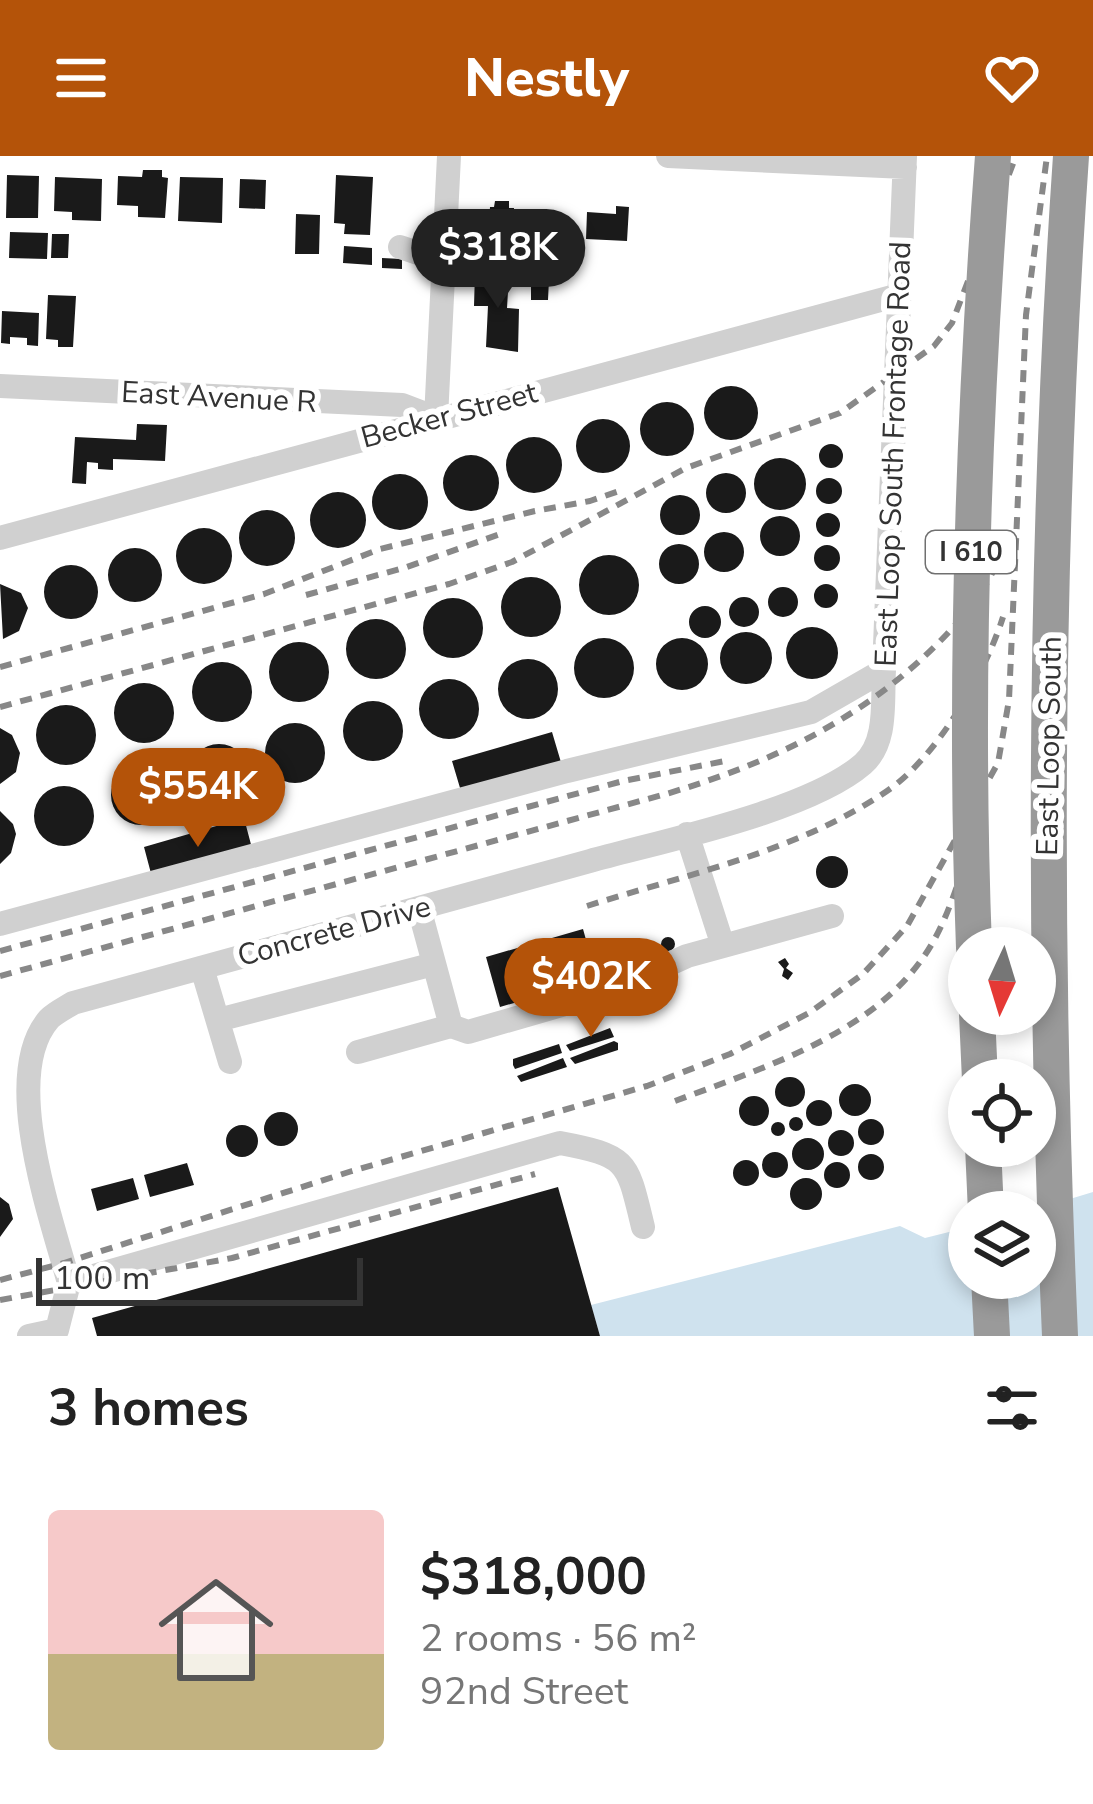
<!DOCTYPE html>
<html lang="en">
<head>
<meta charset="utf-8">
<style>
	body { margin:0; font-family:"Nunito Sans",sans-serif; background:#f2f2f2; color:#222; height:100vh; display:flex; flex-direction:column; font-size:45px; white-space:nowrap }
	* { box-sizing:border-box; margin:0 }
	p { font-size:39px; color:#767676 }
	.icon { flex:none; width:66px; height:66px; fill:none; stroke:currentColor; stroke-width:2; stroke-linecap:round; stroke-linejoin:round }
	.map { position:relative; height:1180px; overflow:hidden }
	.drawer { display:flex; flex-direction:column; background:#fff; flex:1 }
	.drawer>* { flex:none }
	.needle { width:78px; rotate:184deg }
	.fabs { position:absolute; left:948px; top:771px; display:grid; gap:24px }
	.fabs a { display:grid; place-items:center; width:108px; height:108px; border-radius:50%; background:#fff; box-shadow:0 6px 18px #0003; font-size:60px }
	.scale { position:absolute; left:36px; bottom:30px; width:327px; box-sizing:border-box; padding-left:12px; border:6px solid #333; border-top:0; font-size:33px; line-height:42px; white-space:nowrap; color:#333; -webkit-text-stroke:9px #fff; paint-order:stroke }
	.price { position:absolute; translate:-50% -102px; padding:0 27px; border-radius:42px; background:#b45309; color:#fff; font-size:39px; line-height:78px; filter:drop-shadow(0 3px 6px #0008) }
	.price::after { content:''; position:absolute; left:50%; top:72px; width:36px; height:27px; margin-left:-18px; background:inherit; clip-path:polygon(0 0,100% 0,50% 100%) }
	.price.selected { background:#222; color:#fff }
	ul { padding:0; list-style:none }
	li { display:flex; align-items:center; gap:36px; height:300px; padding:0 48px }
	li span { display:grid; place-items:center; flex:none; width:336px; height:240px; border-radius:12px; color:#555 }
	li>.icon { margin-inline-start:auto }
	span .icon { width:144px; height:144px; fill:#fffc; stroke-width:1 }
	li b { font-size:51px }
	h2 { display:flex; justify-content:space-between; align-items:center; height:144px; padding:0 48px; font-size:51px }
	header { display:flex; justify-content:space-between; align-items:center; height:156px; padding:0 48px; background:#b45309; color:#fff; font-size:54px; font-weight:800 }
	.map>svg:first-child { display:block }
</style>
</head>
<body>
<header><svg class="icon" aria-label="menu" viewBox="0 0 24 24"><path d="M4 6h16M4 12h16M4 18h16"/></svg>Nestly<svg class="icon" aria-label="heart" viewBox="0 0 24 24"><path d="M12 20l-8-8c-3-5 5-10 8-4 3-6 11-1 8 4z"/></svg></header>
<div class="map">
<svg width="1093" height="1180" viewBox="0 0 1093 1180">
	<rect width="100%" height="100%" fill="#fff"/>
	<path fill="#cfe2ee" d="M1093,1036V1180H600L591,1149L900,1070L925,1082L969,1071V1122H1035V1056H1027Z"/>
	<path fill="#1a1a1a" d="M143,14H162V21L168,22L165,62L138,61V50L117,49L118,20L142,21Z
		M7,19L39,20L38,62H6Z
		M336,19L373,21L370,79L344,78L345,68L334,67Z
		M55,21L102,23L101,65L72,64V56L54,55Z
		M180,21L223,22L222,67L178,65Z
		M240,23L266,24L265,53L239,52Z
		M495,45H509V52H514L512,84L488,83L490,51H494Z
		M616,50L629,51L627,85L586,83L587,56L616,58Z
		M296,58L320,59L319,98H295Z
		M10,76L48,77L47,103L9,102Z
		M52,78H69L68,102H51Z
		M532,79L573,81L571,121L530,119Z
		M344,90L372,92V109L343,107Z
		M382,102L402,103V113L382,112Z
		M475,116L509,118L507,152L519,153L518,196L486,191L488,150H474Z
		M531,122L549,123L548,144H531Z
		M48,139L76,140L73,191H58V184L46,183Z
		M2,155L39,157L38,190L27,189V182L10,181V188L1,187Z
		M704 257a27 27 0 1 1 54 0a27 27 0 1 1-54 0Z
		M640 273a27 27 0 1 1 54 0a27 27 0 1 1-54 0Z
		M576 290a27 27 0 1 1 54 0a27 27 0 1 1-54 0Z
		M137,268L167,269L165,305L113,303V314L98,313V307L87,306L86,328L72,327L75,281L136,284Z
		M506 309a28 28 0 1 1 56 0a28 28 0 1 1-56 0Z
		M819 300a12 12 0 1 1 24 0a12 12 0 1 1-24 0Z
		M443 327a28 28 0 1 1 56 0a28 28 0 1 1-56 0Z
		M754 328a26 26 0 1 1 52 0a26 26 0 1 1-52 0Z
		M706 337a20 20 0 1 1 40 0a20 20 0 1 1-40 0Z
		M372 346a28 28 0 1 1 56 0a28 28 0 1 1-56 0Z
		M816 335a13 13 0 1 1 26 0a13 13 0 1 1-26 0Z
		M310 364a28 28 0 1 1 56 0a28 28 0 1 1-56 0Z
		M660 359a20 20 0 1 1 40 0a20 20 0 1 1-40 0Z
		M239 382a28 28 0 1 1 56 0a28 28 0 1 1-56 0Z
		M816 369a12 12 0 1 1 24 0a12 12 0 1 1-24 0Z
		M760 380a20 20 0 1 1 40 0a20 20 0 1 1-40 0Z
		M176 400a28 28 0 1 1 56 0a28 28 0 1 1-56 0Z
		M704 396a20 20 0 1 1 40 0a20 20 0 1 1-40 0Z
		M659 408a20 20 0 1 1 40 0a20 20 0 1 1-40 0Z
		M814 402a13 13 0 1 1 26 0a13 13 0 1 1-26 0Z
		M108 419a27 27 0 1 1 54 0a27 27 0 1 1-54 0Z
		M579 429a30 30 0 1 1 60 0a30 30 0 1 1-60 0Z
		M44 436a27 27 0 1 1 54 0a27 27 0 1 1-54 0Z
		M501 451a30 30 0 1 1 60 0a30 30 0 1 1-60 0Z
		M814 440a12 12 0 1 1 24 0a12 12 0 1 1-24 0Z
		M0,428L21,437L28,452L19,475L3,483Z
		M768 446a15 15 0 1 1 30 0a15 15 0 1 1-30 0Z
		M729 456a15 15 0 1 1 30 0a15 15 0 1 1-30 0Z
		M423 472a30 30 0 1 1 60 0a30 30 0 1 1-60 0Z
		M689 466a16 16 0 1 1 32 0a16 16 0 1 1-32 0Z
		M346 493a30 30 0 1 1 60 0a30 30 0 1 1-60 0Z
		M786 497a26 26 0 1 1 52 0a26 26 0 1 1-52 0Z
		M720 502a26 26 0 1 1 52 0a26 26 0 1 1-52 0Z
		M574 512a30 30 0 1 1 60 0a30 30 0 1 1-60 0Z
		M656 508a26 26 0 1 1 52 0a26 26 0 1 1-52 0Z
		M269 516a30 30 0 1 1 60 0a30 30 0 1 1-60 0Z
		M498 533a30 30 0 1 1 60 0a30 30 0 1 1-60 0Z
		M192 536a30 30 0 1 1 60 0a30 30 0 1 1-60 0Z
		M419 553a30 30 0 1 1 60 0a30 30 0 1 1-60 0Z
		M114 557a30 30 0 1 1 60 0a30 30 0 1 1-60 0Z
		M343 575a30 30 0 1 1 60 0a30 30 0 1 1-60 0Z
		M36 579a30 30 0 1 1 60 0a30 30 0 1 1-60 0Z
		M265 597a30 30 0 1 1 60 0a30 30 0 1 1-60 0Z
		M0,572L12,579L20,597L16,616L0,628Z
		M552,576L563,613L463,642L452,605Z
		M189 618a30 30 0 1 1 60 0a30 30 0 1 1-60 0Z
		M111 639a30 30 0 1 1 60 0a30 30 0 1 1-60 0Z
		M34 660a30 30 0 1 1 60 0a30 30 0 1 1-60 0Z
		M0,655L13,668L16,678L11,697L0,708Z
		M244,662L253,696L153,725L144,691Z
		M816 716a16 16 0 1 1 32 0a16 16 0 1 1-32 0Z
		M583,773L597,823L500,851L486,801Z
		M661 788a7 7 0 1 1 14 0a7 7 0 1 1-14 0Z
		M637 793a7 7 0 1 1 14 0a7 7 0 1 1-14 0Z
		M785,802L789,808L786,812L793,817L788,824L782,820L784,813L778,806Z
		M610,872L614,881L570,895L566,889Z
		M614,885L618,887V894L575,908L570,902Z
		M559,888L562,897L515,913L513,909V903Z
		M563,902L567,911L521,926L517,920Z
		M775 936a15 15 0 1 1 30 0a15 15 0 1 1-30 0Z
		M839 944a16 16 0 1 1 32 0a16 16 0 1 1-32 0Z
		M739 955a15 15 0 1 1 30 0a15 15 0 1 1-30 0Z
		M806 957a13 13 0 1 1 26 0a13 13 0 1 1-26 0Z
		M264 973a17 17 0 1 1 34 0a17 17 0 1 1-34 0Z
		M789 968a7 7 0 1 1 14 0a7 7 0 1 1-14 0Z
		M858 976a13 13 0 1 1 26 0a13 13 0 1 1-26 0Z
		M771 973a7 7 0 1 1 14 0a7 7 0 1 1-14 0Z
		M226 985a16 16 0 1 1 32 0a16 16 0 1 1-32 0Z
		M828 987a13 13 0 1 1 26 0a13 13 0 1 1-26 0Z
		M792 998a16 16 0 1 1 32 0a16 16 0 1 1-32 0Z
		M762 1009a13 13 0 1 1 26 0a13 13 0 1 1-26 0Z
		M858 1011a13 13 0 1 1 26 0a13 13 0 1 1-26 0Z
		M733 1017a13 13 0 1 1 26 0a13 13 0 1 1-26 0Z
		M824 1019a13 13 0 1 1 26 0a13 13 0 1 1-26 0Z
		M187,1007L194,1029L150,1041L144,1019Z
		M133,1022L139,1043L97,1055L91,1033Z
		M790 1038a16 16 0 1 1 32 0a16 16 0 1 1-32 0Z
		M558,1031L600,1180H97L92,1162Z
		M0,1041L9,1048L13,1063L0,1081Z"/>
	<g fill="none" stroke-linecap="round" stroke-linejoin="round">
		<path stroke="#d0d0d0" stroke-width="24" d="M668,0L905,11
			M400,91L444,106
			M0,230L402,249L436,262L449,0
			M0,382L899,139
			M687,678L723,790
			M419,752L451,870
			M0,768L567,615L811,556L884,514
			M202,812L230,906
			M218,864L434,808
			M358,896L451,870L468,876L610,835L687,800L832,760
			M69,1127C51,1061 0,919 49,863C55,857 65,852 73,847C245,800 417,752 590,705C662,685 809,655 863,608C888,586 882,545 884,514L905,0
			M29,1180L57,1174L69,1127L560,987C629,1000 627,1005 643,1071"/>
		<path stroke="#9a9a9a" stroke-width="36" d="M977,858L980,924
			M983,990L986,1056
			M989,1122L992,1180
			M1060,1180C1043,787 1044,393 1071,0"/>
		<path stroke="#888" stroke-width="6" stroke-dasharray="12 9" stroke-linecap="butt" d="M306,439L407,411L506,376
			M0,511L264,438L380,393L535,355L590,345L622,334
			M0,551L449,428L512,406L686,312L840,257L934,190L952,167L1016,0
			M587,750C688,718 799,695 887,635C937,601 985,518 1003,461
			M0,795L623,625L725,605
			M0,820L666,638C774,606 868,561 947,478C975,448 998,417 1008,375
			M675,945C765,911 882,876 933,786C951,754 961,717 973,682
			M0,1124L64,1107L352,1015L647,930L730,898L809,857L863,818L907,770L998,607L1009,544L1026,159L1047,0
			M0,1144L232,1102L535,1018"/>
		<path stroke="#9a9a9a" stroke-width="36" d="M974,792C964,527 973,264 993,0"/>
	</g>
	<g text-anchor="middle" stroke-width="12" stroke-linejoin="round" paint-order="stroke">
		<rect fill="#fff" stroke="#707070" stroke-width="3" x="926" y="375" width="90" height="42" rx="9"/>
		<g font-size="27" font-weight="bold" fill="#333">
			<text x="971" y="405">I 610</text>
		</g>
		<g font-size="30" fill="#333" stroke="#fff">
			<text transform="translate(219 241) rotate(3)" y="10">East Avenue R</text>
			<text transform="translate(449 259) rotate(-15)" y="10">Becker Street</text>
			<text transform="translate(893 298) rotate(-88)" y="10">East Loop South Frontage Road</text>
			<text transform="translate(1049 590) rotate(-89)" y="10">East Loop South</text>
			<text transform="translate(334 775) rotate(-15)" y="10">Concrete Drive</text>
		</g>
	</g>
</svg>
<div class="fabs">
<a><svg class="needle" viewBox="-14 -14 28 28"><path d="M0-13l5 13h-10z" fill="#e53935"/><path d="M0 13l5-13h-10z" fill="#767676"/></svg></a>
<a><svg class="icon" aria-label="locate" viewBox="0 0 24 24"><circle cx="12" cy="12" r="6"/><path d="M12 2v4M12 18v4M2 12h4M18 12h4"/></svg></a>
<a><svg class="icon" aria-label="layers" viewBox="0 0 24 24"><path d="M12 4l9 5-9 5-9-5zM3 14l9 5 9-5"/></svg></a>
</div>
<div class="scale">100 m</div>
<b class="price selected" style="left:498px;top:155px">$318K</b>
<b class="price" style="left:198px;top:694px">$554K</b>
<b class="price" style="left:591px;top:884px">$402K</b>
</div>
<section class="drawer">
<h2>3 homes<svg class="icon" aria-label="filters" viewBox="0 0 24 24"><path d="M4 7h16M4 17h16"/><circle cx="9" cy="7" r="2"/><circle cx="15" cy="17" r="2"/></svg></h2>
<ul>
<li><span style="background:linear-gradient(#f6c9c9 60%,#c2b280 0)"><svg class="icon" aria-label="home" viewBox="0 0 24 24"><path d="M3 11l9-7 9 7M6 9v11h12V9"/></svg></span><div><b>$318,000</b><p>2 rooms · 56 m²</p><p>92nd Street</p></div></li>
</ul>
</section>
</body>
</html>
